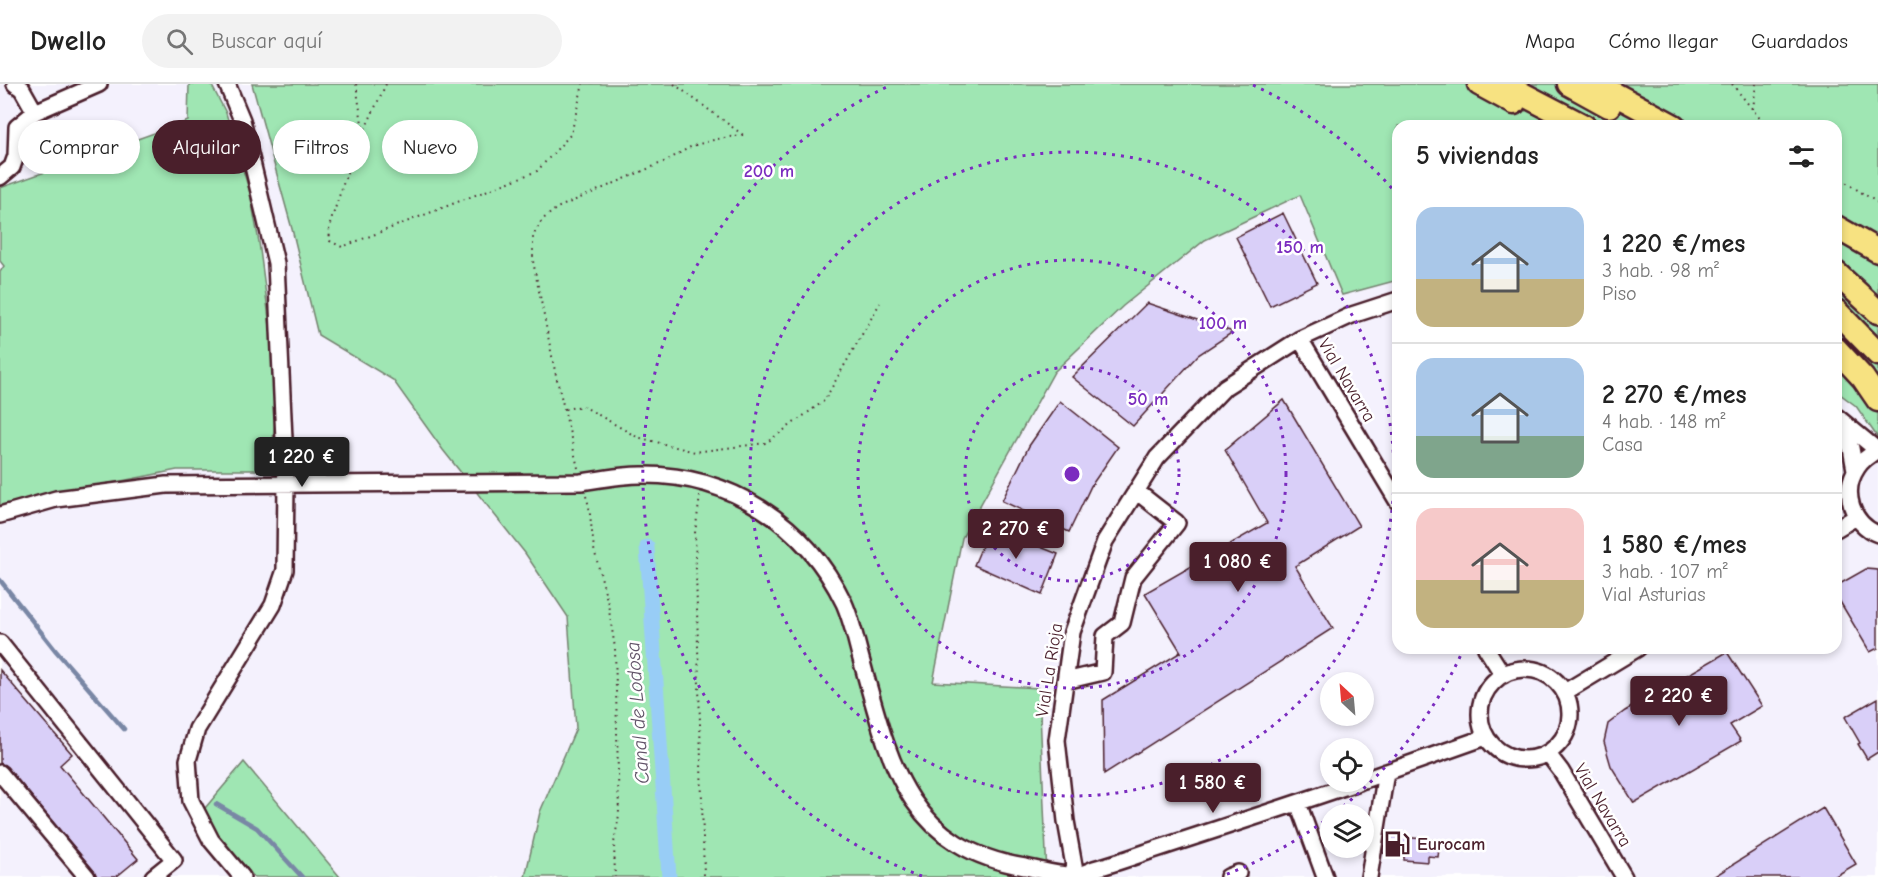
<!DOCTYPE html>
<html lang="es">
<head>
<meta charset="utf-8">
<style>
	body { margin:0; font-family:"Comic Neue",sans-serif; background:#f2f2f2; color:#222; height:100vh; display:flex; flex-direction:column; font-size:22px; white-space:nowrap }
	* { box-sizing:border-box; margin:0 }
	p { font-size:20px; color:#767676 }
	.icon { flex:none; width:33px; height:33px; fill:none; stroke:currentColor; stroke-width:2; stroke-linecap:round; stroke-linejoin:round }
	.map { position:relative; flex:1; overflow:hidden }
	.side { position:absolute; left:1392px; top:36px; width:450px; height:534px; display:flex; flex-direction:column; background:#fff; border-radius:18px; box-shadow:0 3px 9px #0003 }
	.side>* { flex:none }
	.hud { position:absolute; left:18px; top:36px; width:570px; height:54px; display:flex; gap:12px }
	.needle { width:39px; rotate:334deg }
	.controls { position:absolute; left:1320px; top:588px; display:grid; gap:12px }
	.controls a { display:grid; place-items:center; width:54px; height:54px; border-radius:50%; background:#fff; box-shadow:0 3px 9px #0003; font-size:30px }
	.price { position:absolute; translate:-50% -51px; padding:0 14px; border-radius:6px; background:#4a1f2b; color:#fff; font-size:20px; line-height:39px; filter:drop-shadow(0 2px 3px #0008) }
	.price::after { content:''; position:absolute; left:50%; top:36px; width:18px; height:14px; margin-left:-9px; background:inherit; clip-path:polygon(0 0,100% 0,50% 100%) }
	.price.on { background:#222; color:#fff }
	ul { padding:0; list-style:none }
	li { display:flex; align-items:center; gap:18px; height:150px; padding:0 24px }
	li+li { border-top:2px solid #e0e0e0 }
	li span { display:grid; place-items:center; flex:none; width:168px; height:120px; border-radius:18px; color:#555 }
	li>.icon { margin-inline-start:auto }
	span .icon { width:72px; height:72px; fill:#fffc; stroke-width:1 }
	li b { font-size:26px }
	h2 { display:flex; justify-content:space-between; align-items:center; height:72px; padding:0 24px; font-size:26px }
	.pill { padding:0 21px; border-radius:27px; background:#fff; box-shadow:0 3px 9px #0003; font-size:21px; line-height:54px }
	.pill.on { background:#4a1f2b; color:#fff }
	header { display:flex; align-items:center; gap:36px; box-sizing:border-box; height:84px; padding:0 30px; background:#fff; border-bottom:2px solid #e0e0e0 }
	header strong { font-size:28px }
	nav { display:flex; gap:33px; margin-inline-start:auto; font-size:21px }
	.search { width:420px; height:54px; background:#f2f2f2; display:flex; align-items:center; gap:15px; box-sizing:border-box; padding:0 21px; border-radius:33px; color:#767676; font-size:22px }
	.map>svg:first-child { display:block }
</style>
</head>
<body>
<header>
<strong>Dwello</strong>
<div class="search"><svg class="icon" aria-label="search" viewBox="0 0 24 24"><circle cx="10" cy="10" r="6"/><path d="M15 15l6 6"/></svg>Buscar aquí</div>
<nav><a>Mapa</a><a>Cómo llegar</a><a>Guardados</a></nav>
</header>
<div class="map">
<svg width="1878" height="793" viewBox="0 0 1878 793">
	<rect width="100%" height="100%" fill="#fff"/>
	<filter id="ink" filterUnits="userSpaceOnUse"><feTurbulence type="fractalNoise" baseFrequency=".0167" numOctaves="2"/><feDisplacementMap in="SourceGraphic" scale="12" xChannelSelector="R" yChannelSelector="G"/><feConvolveMatrix kernelMatrix="1 2 1 2 8 2 1 2 1" color-interpolation-filters="sRGB"/></filter>
	<g filter="url(#ink)">
		<path fill="#f4f1fd" fill-rule="evenodd" d="M0,0H252L292,145L318,250L393,295L443,366L525,469L568,533L576,644L540,728L525,793H340L244,678L200,730L254,793H0Z
			M1300,110L1342,211L1398,196V564H1836V307L1856,322L1878,354V793H1047L1046,750L933,598L962,454L1054,288L1142,204L1205,156ZM1330,598H1364V632H1330ZM1330,664H1364V698H1330ZM1330,730H1364V764H1330Z"/>
		<path fill="#9fe6b3" stroke="#74826f" stroke-width="1.5" d="M189,0H211L226,29L250,109L259,158L271,250L275,332L272,370L265,381L256,386H177L0,421V188L4,182L0,177V104L188,37Z
			M252,0H1878V354L1856,322L1836,307V42H1398V196L1342,211L1300,111L1205,156L1123,222L1054,288L962,454L933,598L1039,604L1047,793H525L540,728L576,644L568,533L525,469L443,366L393,296L318,251L292,145Z
			M244,678L340,793H254L200,730Z"/>
		<g fill="none" stroke-linecap="round" stroke-linejoin="round">
			<path stroke="#7987a5" stroke-width="4.5" d="M0,496L56,567L124,645
				M216,720L257,744L302,793"/>
			<path stroke="#98cdf6" stroke-width="15" d="M647,463L669,793"/>
		</g>
		<path fill="#d9cff8" stroke="#4a1f2b" stroke-width="1.5" d="M1283,129L1317,199L1270,222L1236,153Z
			M1147,219L1233,248L1198,271L1133,342L1072,293Z
			M1284,316L1359,442L1295,482L1333,544L1104,690L1103,616L1181,568L1145,509L1267,439L1225,366Z
			M1060,317L1118,363L1091,402L1069,448L1002,417L1029,362Z
			M990,443L1058,470L1042,511L974,481Z
			M1866,485L1878,486V564L1870,568L1836,511V502Z
			M1727,568L1762,622L1730,641L1741,657L1634,719L1611,682L1604,658L1608,640L1625,627Z
			M0,586L72,670L60,681L138,775L116,793H97L94,787L7,683L0,679Z
			M1878,614V668L1867,675L1858,660L1860,659L1845,633Z
			M1823,724L1856,780L1834,793H1713Z
			M1386,751L1440,757L1438,773L1428,772V778L1404,776V772L1383,769Z"/>
		<g fill="none" stroke-linecap="round" stroke-linejoin="round">
			<g stroke="#4a1f2b" stroke-width="20">
				<path id="minor" d="M15,0L22,5L35,28
					M227,0L242,36L276,179L286,399L285,486L273,521L197,645L188,676L191,717L211,756L242,793
					M0,93L12,83L16,72L17,43L35,28L99,0
					M1300,255L1398,418
					M1878,366C1869,371 1862,376 1857,384C1841,408 1852,440 1878,450
					M1855,386L1851,364L1837,333L1877,366
					M0,431L56,415L166,401L581,398C601,395 622,391 642,391C730,390 806,440 844,519C853,539 857,562 863,582C890,680 908,764 1025,783C1041,786 1059,792 1075,791C1081,791 1089,787 1094,785C1112,780 1130,774 1147,768C1218,745 1289,722 1359,698
					M1836,445L1856,433
					M0,559L174,776L153,793
					M1486,564L1503,591
					M1480 630a45 45 0 1 1 90 0a45 45 0 1 1-90 0Z
					M1065,597L1103,588L1105,552L1122,539L1133,494L1177,439L1136,407
					M1565,608L1638,564
					M1548,670L1561,687L1624,793
					M0,689L87,793
					M1364,696L1486,653
					M1298,719L1325,793
					M1076,793L1066,737L1057,656L1072,548L1105,457L1157,374L1225,303L1300,255L1352,231L1398,216
					M1228,793L1238,789
					M1369,793L1386,688"/>
			</g>
			<g stroke="#4a1f2b" stroke-width="27">
				<path id="highway" d="M1479,0L1514,19
					M1503,0L1584,42
					M1569,0L1609,22
					M1596,0L1674,42
					M1836,143L1878,167
					M1836,189L1878,228
					M1836,227L1878,270
					M1836,265L1863,294L1878,316"/>
			</g>
			<path stroke="#4a1f2b" stroke-width="2" stroke-dasharray="1.5 4.5" stroke-linecap="butt" d="M356,0L363,46
				M386,0L352,73L329,143L330,157L342,163L537,87L571,50L583,0
				M674,0L743,51
				M1732,0L1766,42
				M1753,25L1756,0
				M1836,92L1878,119
				M565,325L583,322L637,353L695,368L766,359L824,317L880,219
				M578,384L555,287L533,177V152L542,136L557,124L666,77L692,62L717,55L743,51
				M586,412L589,422L594,465L608,520L615,564L619,731L614,759L615,793
				M700,412L695,449L704,793"/>
			<use href="#minor" stroke="#fff" stroke-width="15"/>
			<use href="#highway" stroke="#f7e281" stroke-width="22"/>
		</g>
	</g>
	<g fill="none" stroke="#7b2cbf" stroke-width="3" stroke-dasharray="3 6">
		<circle cx="1072" cy="390" r="107"/>
		<circle cx="1072" cy="390" r="214"/>
		<circle cx="1072" cy="390" r="322"/>
		<path d="M1464 564A429 429 0 0 1 1222 792M922 792A429 429 0 0 1 891 1M1253 1A429 429 0 0 1 1396 109"/>
	</g>
	<defs>
		<g id="fuel-bare" transform="scale(2.07)"><path d="M-5.5-6h7V0h2V4h1.3V-2.5L3-4.5l.8-.8L6-3V5H2.5V1h-1V6h-7ZM-4.2-4.7v3.2H.2V-4.7Z" fill="#4a1f2b" stroke="#fff" stroke-width="2.5" paint-order="stroke"/></g>
	</defs>
	<g fill-rule="evenodd">
		<use href="#fuel-bare" x="1397" y="760"/>
	</g>
	<g text-anchor="middle" stroke-width="5" stroke-linejoin="round" paint-order="stroke">
		<g font-size="18" fill="#4a1f2b" stroke="#fff">
			<text transform="translate(1347 296) rotate(59)" y="6">Vial Navarra</text>
			<text transform="translate(1049 586) rotate(-81)" y="6">Vial La Rioja</text>
			<text transform="translate(1603 721) rotate(59)" y="6">Vial Navarra</text>
		</g>
		<g font-size="18" font-weight="bold" fill="#4a1f2b" stroke="#fff" text-anchor="start">
			<text x="1417" y="766">Eurocam</text>
		</g>
		<g font-size="20" font-style="italic" fill="#615368" stroke="#fff">
			<text transform="translate(637 629) rotate(-94)" y="7">Canal de Lodosa</text>
		</g>
	</g>
	<circle cx="1072" cy="390" r="9" fill="#7b2cbf" stroke="#fff" stroke-width="3"/>
	<g font-size="18" text-anchor="middle" font-weight="bold" fill="#7b2cbf" stroke="#fff" stroke-width="5" stroke-linejoin="round" paint-order="stroke">
		<text x="769" y="93">200 m</text>
		<text x="1300" y="169">150 m</text>
		<text x="1223" y="245">100 m</text>
		<text x="1148" y="321">50 m</text>
	</g>
</svg>
<div class="controls">
<a><svg class="needle" viewBox="-14 -14 28 28"><path d="M0-13l5 13h-10z" fill="#e53935"/><path d="M0 13l5-13h-10z" fill="#767676"/></svg></a>
<a><svg class="icon" aria-label="locate" viewBox="0 0 24 24"><circle cx="12" cy="12" r="6"/><path d="M12 2v4M12 18v4M2 12h4M18 12h4"/></svg></a>
<a><svg class="icon" aria-label="layers" viewBox="0 0 24 24"><path d="M12 4l9 5-9 5-9-5zM3 14l9 5 9-5"/></svg></a>
</div>
<b class="price on" style="left:302px;top:404px">1 220 €</b>
<b class="price" style="left:1016px;top:476px">2 270 €</b>
<b class="price" style="left:1238px;top:509px">1 080 €</b>
<b class="price" style="left:1679px;top:643px">2 220 €</b>
<b class="price" style="left:1213px;top:730px">1 580 €</b>
<div class="hud">
<a class="pill">Comprar</a>
<a class="pill on">Alquilar</a>
<a class="pill">Filtros</a>
<a class="pill">Nuevo</a>
</div>
<section class="side">
<h2>5 viviendas<svg class="icon" aria-label="filters" viewBox="0 0 24 24"><path d="M4 7h16M4 17h16"/><circle cx="9" cy="7" r="2"/><circle cx="15" cy="17" r="2"/></svg></h2>
<ul>
<li><span style="background:linear-gradient(#a9c7e8 60%,#c2b280 0)"><svg class="icon" aria-label="home" viewBox="0 0 24 24"><path d="M3 11l9-7 9 7M6 9v11h12V9"/></svg></span><div><b>1 220 €/mes</b><p>3 hab. · 98 m²</p><p>Piso</p></div></li>
<li><span style="background:linear-gradient(#a9c7e8 65%,#7fa58c 0)"><svg class="icon" aria-label="home" viewBox="0 0 24 24"><path d="M3 11l9-7 9 7M6 9v11h12V9"/></svg></span><div><b>2 270 €/mes</b><p>4 hab. · 148 m²</p><p>Casa</p></div></li>
<li><span style="background:linear-gradient(#f6c9c9 60%,#c2b280 0)"><svg class="icon" aria-label="home" viewBox="0 0 24 24"><path d="M3 11l9-7 9 7M6 9v11h12V9"/></svg></span><div><b>1 580 €/mes</b><p>3 hab. · 107 m²</p><p>Vial Asturias</p></div></li>
</ul>
</section>
</div>
</body>
</html>
